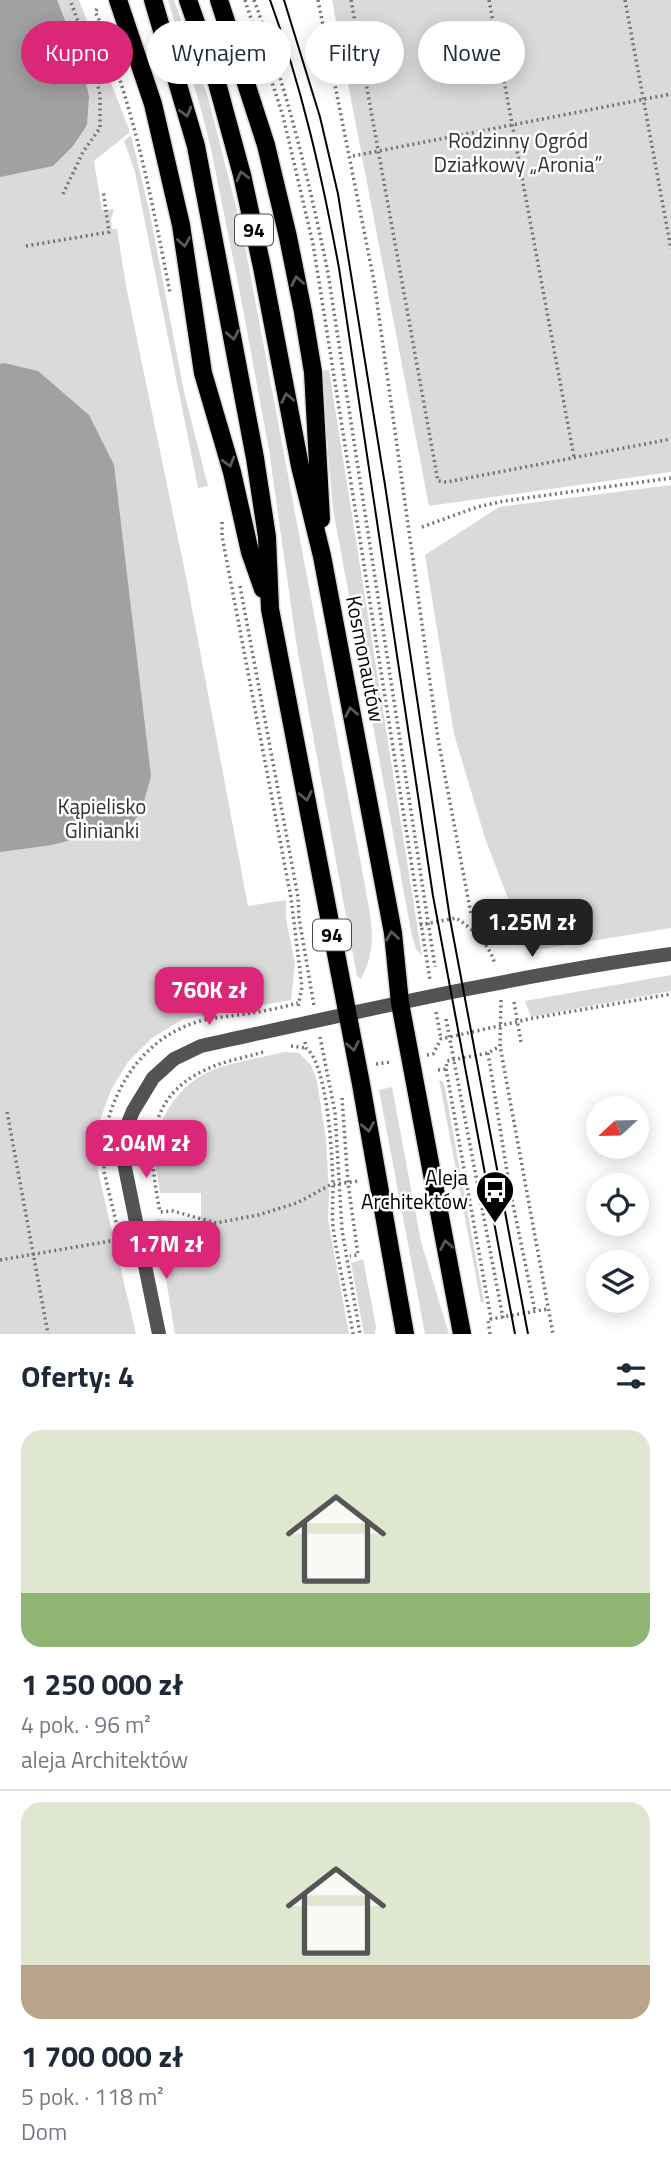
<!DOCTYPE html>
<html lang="pl">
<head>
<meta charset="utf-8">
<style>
	body { margin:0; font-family:"Titillium Web",sans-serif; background:#f6f6f7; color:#1f2937; height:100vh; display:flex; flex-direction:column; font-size:26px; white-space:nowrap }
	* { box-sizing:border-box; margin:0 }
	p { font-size:23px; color:#747a83 }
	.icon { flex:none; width:38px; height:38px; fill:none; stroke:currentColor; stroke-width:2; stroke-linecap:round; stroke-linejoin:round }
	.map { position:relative; height:1334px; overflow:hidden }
	.drawer { display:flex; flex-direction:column; background:#fff; flex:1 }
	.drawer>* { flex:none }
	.banner { position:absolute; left:21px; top:21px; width:630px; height:63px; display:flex; gap:14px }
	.needle { width:46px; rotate:248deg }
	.buttons { position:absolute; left:586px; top:1096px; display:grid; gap:14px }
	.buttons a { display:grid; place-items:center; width:63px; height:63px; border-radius:50%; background:#fff; box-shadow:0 4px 18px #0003; font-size:35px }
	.price { position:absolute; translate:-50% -60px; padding:0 16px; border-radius:14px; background:#db2777; color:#fff; font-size:23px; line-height:46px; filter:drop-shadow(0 2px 4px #0008) }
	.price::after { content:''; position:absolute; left:50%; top:42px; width:21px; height:16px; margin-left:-10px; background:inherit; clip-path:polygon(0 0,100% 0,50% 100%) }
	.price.current { background:#222; color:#fff }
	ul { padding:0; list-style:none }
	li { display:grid; align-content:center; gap:14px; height:371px; padding:0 21px }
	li+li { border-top:2px solid #e0e1e3 }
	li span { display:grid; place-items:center; height:217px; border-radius:21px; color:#555 }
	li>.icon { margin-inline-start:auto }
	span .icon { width:126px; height:126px; fill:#fffc; stroke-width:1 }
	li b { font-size:30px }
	h2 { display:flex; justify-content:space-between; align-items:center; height:84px; padding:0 21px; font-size:30px }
	.chip { padding:0 24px; border-radius:32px; background:#fff; box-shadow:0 4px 18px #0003; font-size:24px; line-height:63px }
	.chip.current { background:#db2777; color:#fff }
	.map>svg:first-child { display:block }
</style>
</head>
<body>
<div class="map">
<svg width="671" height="1334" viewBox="0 0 671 1334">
	<rect width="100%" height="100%" fill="#fff"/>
	<path fill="#dadada" d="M0,0H79L130,132L94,161L102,210L114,209L111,219L112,229H117L126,286L187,582L248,906L286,900V919L295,963L291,1000L183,1019L152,1038L128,1062L111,1090L98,1126L97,1167L136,1334H0Z
		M168,0H174L208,97L242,230L368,902C373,930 375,954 361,979L357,976L297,648L269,450L239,288L211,149L199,102Z
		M332,0H671V472L429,506Z
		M131,135L150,214L184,392L208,486L198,488L135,172L124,141Z
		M329,370L422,956L416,949L411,931L333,509L321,371Z
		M671,485V928L536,950L515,917L485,838L454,734L425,555L499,507Z
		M671,975V991L531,1017L525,1001Z
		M284,1052L299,1053L311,1065L317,1081L326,1139L329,1195L328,1219L349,1334H175L156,1219L201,1224V1193H160C159,1182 156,1171 155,1161C153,1119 181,1079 221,1067C242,1061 263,1057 284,1052Z
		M439,1079L444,1083L484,1302L481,1303Z
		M392,1087L421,1242L449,1334H425L379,1090Z
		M363,1259L376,1326L375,1334H364L351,1263Z"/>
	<path fill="#a1a1a1" d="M0,0H57L81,61L89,97L87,125L73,146L53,166L0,177Z
		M4,363L38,371L89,415L114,465L151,776L142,809L132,824L52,845L0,852V364Z"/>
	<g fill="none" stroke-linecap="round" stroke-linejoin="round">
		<g stroke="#dbdbdb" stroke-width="21">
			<path id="primary" d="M118,0L153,104L181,225L203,373L232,472L250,552L263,589
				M153,0L196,146L255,458L267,537L270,609L361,1084L405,1334
				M188,0L217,83L242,175L262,267L300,466L322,556L393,933L400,1003L462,1334
				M219,0L266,145L288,237L303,312L313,372L321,519"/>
		</g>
		<path stroke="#757575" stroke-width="3.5" stroke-dasharray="2 3.5" stroke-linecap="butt" d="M245,0L283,116L313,244L430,980
			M254,0C287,89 309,180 328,273L435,967
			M318,0L374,281L438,739L471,914
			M351,0L438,481L447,482L671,439
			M489,0L574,457
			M625,0L671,249
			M97,9L95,12C106,31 112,56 119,77C142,148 156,221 170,293
			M353,156L671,94
			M63,194L83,152L100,128V95L91,56L70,0
			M26,246L109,232L103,190
			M222,522V536L291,898L302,987L298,1007
			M422,527L477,507L504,501L671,478
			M240,586L298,897L299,918L314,1006
			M420,925L456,918C472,928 491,946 495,965
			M501,1000L500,1046L553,1334
			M514,1002L521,1042
			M436,1012L441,1039
			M446,1019L503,1318
			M320,1037L335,1112L342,1230L360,1334
			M305,1042L306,1048C328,1065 332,1155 333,1184C333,1198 332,1213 333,1227C338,1263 347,1298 353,1334
			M291,1046L306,1048
			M263,1052C244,1058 223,1061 205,1070C142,1100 149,1155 160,1212L173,1211L216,1223L258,1215L297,1203L330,1185L359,1181
			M488,1053L510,1190L535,1311
			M427,1055L433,1054L441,1039L529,1019L671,994
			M376,1064L392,1062
			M446,1069L491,1319L548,1309
			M438,1070L446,1069L447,1061L488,1053L500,1046
			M342,1098L348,1183L358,1255L350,1256
			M7,1112L48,1334
			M106,1128C117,1080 148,1037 197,1022C214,1017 233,1016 251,1013C266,1011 283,1007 298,1003
			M104,1139V1172L120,1238
			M0,1260L122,1239
			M490,1334L488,1320L491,1319"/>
		<path stroke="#535353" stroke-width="14" d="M159,1334L123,1158L124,1133L133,1111L153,1078L174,1059L201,1046C357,1012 513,976 671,954"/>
		<use href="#primary" stroke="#000" stroke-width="18"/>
		<path stroke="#000" stroke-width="2" d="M270,0C302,87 322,177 339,268L433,896L515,1334
			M284,0L320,117L338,194L385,485L450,919L528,1334"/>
	</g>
	<defs><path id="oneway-chevron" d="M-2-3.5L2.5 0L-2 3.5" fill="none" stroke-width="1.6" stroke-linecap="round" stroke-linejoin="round" transform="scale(1.75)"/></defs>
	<g stroke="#595959">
		<use href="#oneway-chevron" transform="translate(186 112) rotate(74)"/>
		<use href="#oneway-chevron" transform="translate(242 176) rotate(-104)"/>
		<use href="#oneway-chevron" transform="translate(184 242) rotate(81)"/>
		<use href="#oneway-chevron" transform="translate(297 281) rotate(-101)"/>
		<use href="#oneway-chevron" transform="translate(233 335) rotate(79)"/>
		<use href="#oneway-chevron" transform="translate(287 398) rotate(-101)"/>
		<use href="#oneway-chevron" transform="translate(229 462) rotate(74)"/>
		<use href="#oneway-chevron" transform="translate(351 712) rotate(-101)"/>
		<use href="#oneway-chevron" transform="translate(306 796) rotate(79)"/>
		<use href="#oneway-chevron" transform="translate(392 936) rotate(-98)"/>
		<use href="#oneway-chevron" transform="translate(353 1046) rotate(79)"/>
		<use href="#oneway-chevron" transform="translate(368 1127) rotate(80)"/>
		<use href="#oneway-chevron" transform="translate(446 1245) rotate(-101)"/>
	</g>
	<defs>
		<g id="bus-pin" transform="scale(2.0125)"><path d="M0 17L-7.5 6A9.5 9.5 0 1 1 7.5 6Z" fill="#000" stroke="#fff"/><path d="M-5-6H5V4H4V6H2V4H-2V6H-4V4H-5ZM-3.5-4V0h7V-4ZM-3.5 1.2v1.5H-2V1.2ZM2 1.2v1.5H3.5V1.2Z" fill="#fff"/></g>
	</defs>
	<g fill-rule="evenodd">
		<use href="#bus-pin" x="495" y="1190"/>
	</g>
	<g text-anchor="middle" stroke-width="5" stroke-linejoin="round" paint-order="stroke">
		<g fill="#fff" stroke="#4c4c4c" stroke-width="2">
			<rect x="235" y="214.5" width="38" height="31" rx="5"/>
			<rect x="313" y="919.5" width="38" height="31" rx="5"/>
		</g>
		<g font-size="19" font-weight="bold" fill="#000">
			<text x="254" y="237">94</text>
			<text x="332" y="942">94</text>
		</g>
		<g font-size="21" fill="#313131" stroke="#fff">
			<text x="518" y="148">Rodzinny Ogród<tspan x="518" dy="24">Działkowy „Aronia”</tspan></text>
			<text x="102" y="814">Kąpielisko<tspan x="102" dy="24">Glinianki</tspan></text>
		</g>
		<g font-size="21" fill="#000" stroke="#fff">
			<text transform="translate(365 659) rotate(79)" y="7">Kosmonautów</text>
		</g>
		<g font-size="21" fill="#000" stroke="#fff" text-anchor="end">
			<text x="468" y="1185">Aleja<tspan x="468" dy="24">Architektów</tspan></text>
		</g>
	</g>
</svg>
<div class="buttons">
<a><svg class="needle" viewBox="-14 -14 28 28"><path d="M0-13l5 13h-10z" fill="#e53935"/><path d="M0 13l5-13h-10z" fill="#747a83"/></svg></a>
<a><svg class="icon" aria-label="locate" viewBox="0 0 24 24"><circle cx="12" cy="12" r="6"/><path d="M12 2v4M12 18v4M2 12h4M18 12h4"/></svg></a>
<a><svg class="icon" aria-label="layers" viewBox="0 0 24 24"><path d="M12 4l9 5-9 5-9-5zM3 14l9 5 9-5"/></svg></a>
</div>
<b class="price current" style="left:532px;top:959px">1.25M zł</b>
<b class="price" style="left:209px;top:1027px">760K zł</b>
<b class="price" style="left:146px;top:1180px">2.04M zł</b>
<b class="price" style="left:166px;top:1281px">1.7M zł</b>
<div class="banner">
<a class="chip current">Kupno</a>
<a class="chip">Wynajem</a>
<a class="chip">Filtry</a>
<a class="chip">Nowe</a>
</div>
</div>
<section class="drawer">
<h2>Oferty: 4<svg class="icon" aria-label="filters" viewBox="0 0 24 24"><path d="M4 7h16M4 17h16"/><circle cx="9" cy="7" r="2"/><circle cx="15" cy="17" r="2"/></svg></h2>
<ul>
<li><span style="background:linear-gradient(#dfe7d0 75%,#8fb573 0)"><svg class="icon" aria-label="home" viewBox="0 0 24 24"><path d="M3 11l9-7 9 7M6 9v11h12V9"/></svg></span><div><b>1 250 000 zł</b><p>4 pok. · 96 m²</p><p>aleja Architektów</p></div></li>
<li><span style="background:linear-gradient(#dfe7d0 75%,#b9a48a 0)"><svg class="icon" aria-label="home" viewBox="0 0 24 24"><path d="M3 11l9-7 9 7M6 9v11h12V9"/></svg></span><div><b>1 700 000 zł</b><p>5 pok. · 118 m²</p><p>Dom</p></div></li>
</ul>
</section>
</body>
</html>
